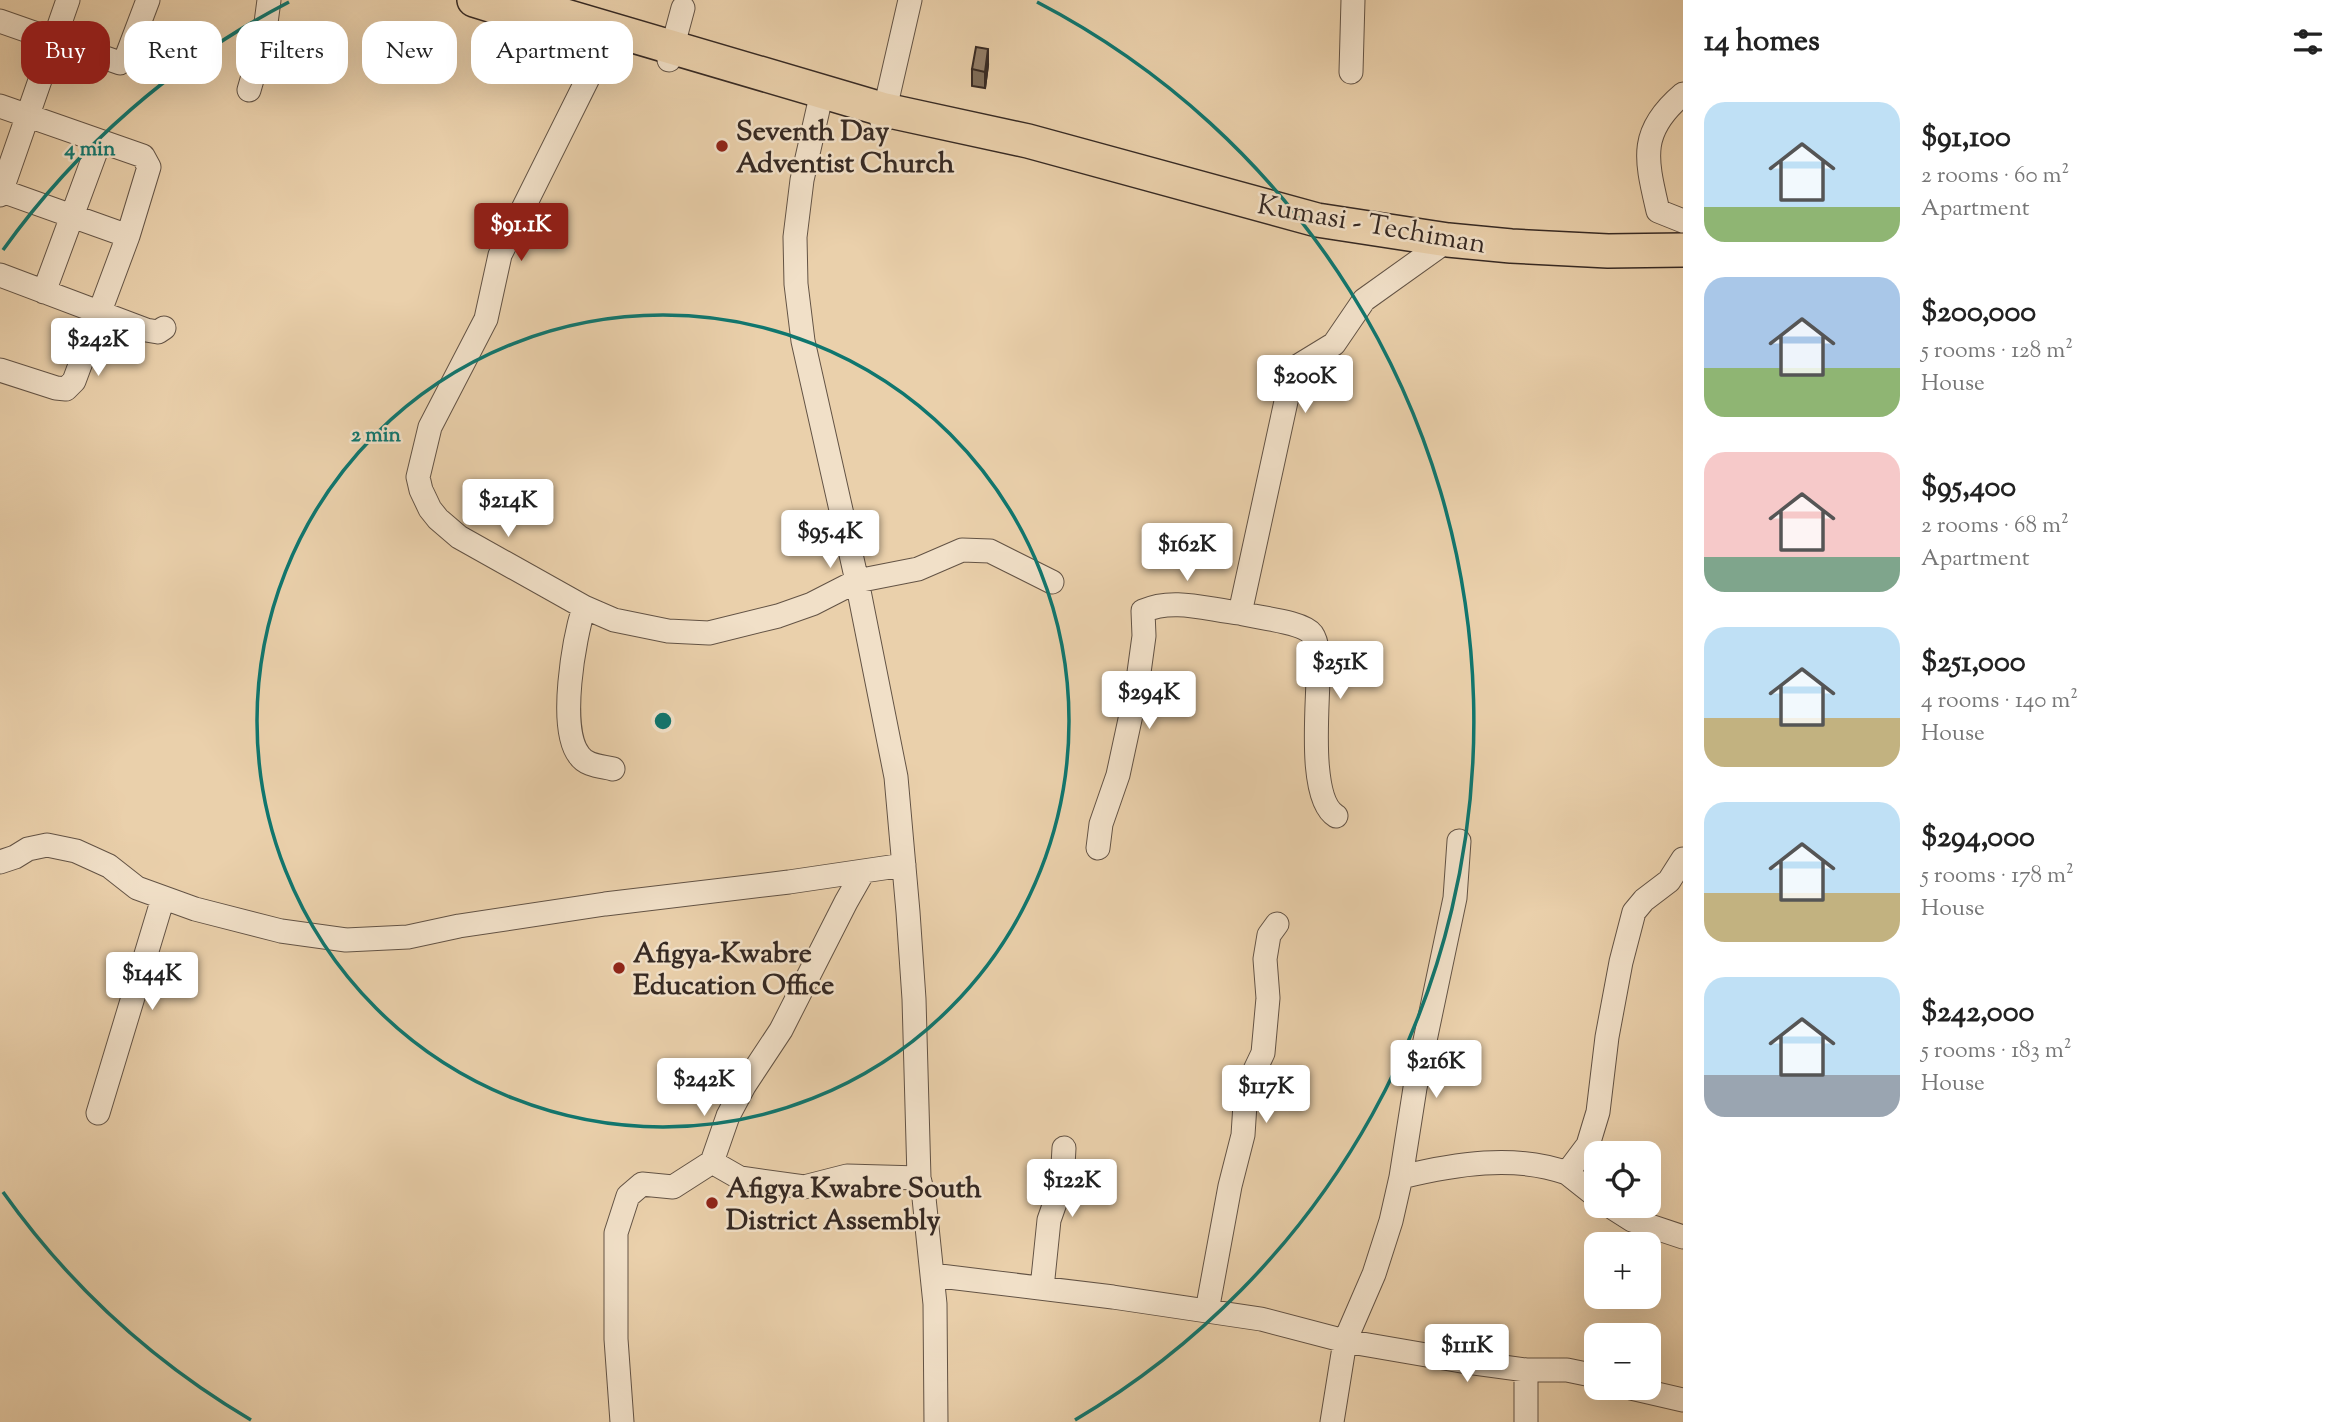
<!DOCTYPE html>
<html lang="en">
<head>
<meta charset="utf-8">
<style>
	body { margin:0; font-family:"Sorts Mill Goudy",serif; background:#f2f2f2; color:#222; height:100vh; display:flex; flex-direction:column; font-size:26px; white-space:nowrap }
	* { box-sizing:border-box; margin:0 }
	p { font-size:23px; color:#767676 }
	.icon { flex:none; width:38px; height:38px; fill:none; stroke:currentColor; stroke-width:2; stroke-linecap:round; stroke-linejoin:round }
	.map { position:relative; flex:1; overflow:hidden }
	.details { display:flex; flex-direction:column; background:#fff; width:665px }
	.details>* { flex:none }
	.hud { position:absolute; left:21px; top:21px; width:665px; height:63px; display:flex; gap:14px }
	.fabs { position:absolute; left:1584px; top:1141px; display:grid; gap:14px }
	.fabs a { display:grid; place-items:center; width:77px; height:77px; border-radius:14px; background:#fff; box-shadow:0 7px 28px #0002; font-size:35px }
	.price { position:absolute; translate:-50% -60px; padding:0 16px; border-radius:7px; background:#fff; color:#222; font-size:23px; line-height:46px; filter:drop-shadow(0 2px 4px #0008) }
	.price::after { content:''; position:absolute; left:50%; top:42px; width:21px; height:16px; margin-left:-10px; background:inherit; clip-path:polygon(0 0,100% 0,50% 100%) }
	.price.current { background:#8f2418; color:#fff }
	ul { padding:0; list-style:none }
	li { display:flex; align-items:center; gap:21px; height:175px; padding:0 21px }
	li span { display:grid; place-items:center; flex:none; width:196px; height:140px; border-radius:21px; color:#555 }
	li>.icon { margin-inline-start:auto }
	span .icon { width:84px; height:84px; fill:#fffc; stroke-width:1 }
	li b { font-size:30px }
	h2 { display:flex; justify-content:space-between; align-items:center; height:84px; padding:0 21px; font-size:30px }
	.chip { padding:0 24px; border-radius:21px; background:#fff; box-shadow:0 7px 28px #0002; font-size:24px; line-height:63px }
	.chip.current { background:#8f2418; color:#fff }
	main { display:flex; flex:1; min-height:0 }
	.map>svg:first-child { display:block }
</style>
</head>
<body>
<main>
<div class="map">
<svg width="1683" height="1422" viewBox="0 0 1683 1422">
	<rect width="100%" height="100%" fill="#ead0ab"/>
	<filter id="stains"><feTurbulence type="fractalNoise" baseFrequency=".00286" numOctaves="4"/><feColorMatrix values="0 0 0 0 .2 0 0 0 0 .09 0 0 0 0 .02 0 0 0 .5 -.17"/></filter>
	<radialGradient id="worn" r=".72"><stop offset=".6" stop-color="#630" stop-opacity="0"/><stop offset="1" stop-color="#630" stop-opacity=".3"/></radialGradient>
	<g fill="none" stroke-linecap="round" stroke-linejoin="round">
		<g stroke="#635345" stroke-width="25">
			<path id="minor" d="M0,21L120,63L126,58L148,0
				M606,42L500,255L486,319L430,427L418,477L421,490L430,509L438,519L459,537L584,607L614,620L668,631L709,633L778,616L812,604L857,581L918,569L962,550L990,551L1052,582
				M669,60L683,8
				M1351,72L1353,0
				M249,90L264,38L269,0
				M822,92L802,180L795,237L796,284L803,341L857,581L896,777L908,912L914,999L919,1178L924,1198L935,1304L936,1422
				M1683,94C1638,132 1646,159 1658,211L1683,221
				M0,106L143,156L149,167L128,236L74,381L66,389L56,388L0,370
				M882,122L910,0
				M2,191L128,236
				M0,195L68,0
				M0,275L146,330L158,332L164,328
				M44,292L99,143
				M584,607C574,639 558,728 579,755C586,766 601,766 613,769
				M1336,816C1308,799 1318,707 1318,676C1318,663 1319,644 1312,634C1302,621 1256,618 1240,613L1290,383L1298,366L1334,344L1364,300L1448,240
				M1098,848L1101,824L1118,775L1137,687L1144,636L1143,611C1174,597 1208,610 1240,613
				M0,862L15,857L28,849L47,845L76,851L109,866L137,888L195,909L281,931L346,940L408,937L459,926L605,904L789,882L904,865
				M863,872L846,902L781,1030L744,1086L728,1116L712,1162L740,1178L804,1187L847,1176L919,1178
				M98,1113L163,898
				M1567,1173L1596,1196
				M1401,1177C1455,1164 1514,1154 1567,1173L1588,1145L1598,1112L1607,1037L1621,962L1634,912L1644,900L1669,881L1683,859
				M1610,1206L1632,1220L1683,1237
				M932,1275L1113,1297L1261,1319L1345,1341L1467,1362L1526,1370H1567L1596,1376
				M1042,1288L1049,1220L1062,1183L1064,1148
				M1207,1311L1230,1186L1243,1135L1246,1089L1263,1053L1268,998L1265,959L1269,935L1277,924
				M1631,1388L1683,1400
				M622,1422L616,1339V1233L628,1196L642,1184L673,1187L712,1162
				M1332,1422L1345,1341L1374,1274L1391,1221L1401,1177L1415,1088L1455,898L1459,841
				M1526,1422V1370"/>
		</g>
		<g stroke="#362923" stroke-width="36">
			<path id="highway" d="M474,0L532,18
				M511,0L885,110L1028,141L1317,220L1448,240L1511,246L1608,251L1683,250"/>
		</g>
		<use href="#minor" stroke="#f1e0c8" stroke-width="23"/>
		<use href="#highway" stroke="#ead0ab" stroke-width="33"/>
	</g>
	<path fill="#7f6e5b" stroke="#362923" stroke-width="2" d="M988,65L985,88L972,86V69Z"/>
	<path fill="#685a4a" stroke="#362923" stroke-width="2" d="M988,49V65L985,88V72Z"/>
	<path fill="#94806a" stroke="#362923" stroke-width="2" d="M976,47L988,49L985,72L972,69Z"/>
	<g fill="none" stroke="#0f766e" stroke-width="3.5">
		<circle cx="663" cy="721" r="406"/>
		<path d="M251 1420A811 811 0 0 1 3 1192M3 250A811 811 0 0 1 289 2M1037 2A811 811 0 0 1 1075 1420"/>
	</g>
	<g fill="#8f2418" stroke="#f1e0c8" stroke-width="2.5">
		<circle cx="722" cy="146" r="7"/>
		<circle cx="619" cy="968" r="7"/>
		<circle cx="712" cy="1203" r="7"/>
	</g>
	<g text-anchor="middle" stroke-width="5" stroke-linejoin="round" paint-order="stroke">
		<g font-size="28" font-weight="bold" fill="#362923" stroke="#f1e0c8" text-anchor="start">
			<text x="736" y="140">Seventh Day<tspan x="736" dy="32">Adventist Church</tspan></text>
			<text x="633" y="962">Afigya-Kwabre<tspan x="633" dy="32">Education Office</tspan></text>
			<text x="726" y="1197">Afigya Kwabre South<tspan x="726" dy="32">District Assembly</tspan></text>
		</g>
		<g font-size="28" fill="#362923" stroke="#f1e0c8">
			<text transform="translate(1372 223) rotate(10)" y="10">Kumasi - Techiman</text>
		</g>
	</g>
	<circle cx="663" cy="721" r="10" fill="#0f766e" stroke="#f1e0c8" stroke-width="3.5"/>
	<g font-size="21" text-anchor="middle" font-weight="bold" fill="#0f766e" stroke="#f1e0c8" stroke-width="5" stroke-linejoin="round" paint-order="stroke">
		<text x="90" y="155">4 min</text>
		<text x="376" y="441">2 min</text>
	</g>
	<rect width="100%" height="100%" filter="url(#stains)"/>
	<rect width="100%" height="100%" fill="url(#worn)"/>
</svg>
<div class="fabs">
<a><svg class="icon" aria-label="locate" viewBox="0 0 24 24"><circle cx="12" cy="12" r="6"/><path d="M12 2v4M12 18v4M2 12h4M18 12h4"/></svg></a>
<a>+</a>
<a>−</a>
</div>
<b class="price current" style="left:521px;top:263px">$91.1K</b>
<b class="price" style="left:98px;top:378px">$242K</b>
<b class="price" style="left:1305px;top:415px">$200K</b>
<b class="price" style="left:508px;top:539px">$214K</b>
<b class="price" style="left:830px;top:570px">$95.4K</b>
<b class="price" style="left:1187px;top:583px">$162K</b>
<b class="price" style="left:1340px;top:701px">$251K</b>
<b class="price" style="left:1149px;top:731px">$294K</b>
<b class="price" style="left:152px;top:1012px">$144K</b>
<b class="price" style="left:1436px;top:1100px">$216K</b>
<b class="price" style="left:704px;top:1118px">$242K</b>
<b class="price" style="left:1266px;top:1125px">$117K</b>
<b class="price" style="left:1072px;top:1219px">$122K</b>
<b class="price" style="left:1467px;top:1384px">$111K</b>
<div class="hud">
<a class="chip current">Buy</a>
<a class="chip">Rent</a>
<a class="chip">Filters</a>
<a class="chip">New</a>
<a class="chip">Apartment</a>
</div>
</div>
<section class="details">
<h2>14 homes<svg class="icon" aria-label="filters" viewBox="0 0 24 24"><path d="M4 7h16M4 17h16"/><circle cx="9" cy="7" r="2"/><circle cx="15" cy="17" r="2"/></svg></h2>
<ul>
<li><span style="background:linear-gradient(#bfe0f5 75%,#8fb573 0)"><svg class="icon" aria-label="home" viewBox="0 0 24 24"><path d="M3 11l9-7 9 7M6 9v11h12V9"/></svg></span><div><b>$91,100</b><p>2 rooms · 60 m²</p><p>Apartment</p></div></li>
<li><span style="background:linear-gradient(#a9c7e8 65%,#8fb573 0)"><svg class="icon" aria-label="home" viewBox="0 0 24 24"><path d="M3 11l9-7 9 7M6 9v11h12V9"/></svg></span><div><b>$200,000</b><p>5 rooms · 128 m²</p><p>House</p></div></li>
<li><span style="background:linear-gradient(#f6c9c9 75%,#7fa58c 0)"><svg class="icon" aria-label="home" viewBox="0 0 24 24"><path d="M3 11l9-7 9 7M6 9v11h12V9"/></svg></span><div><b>$95,400</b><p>2 rooms · 68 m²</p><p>Apartment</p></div></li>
<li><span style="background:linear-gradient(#bfe0f5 65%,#c2b280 0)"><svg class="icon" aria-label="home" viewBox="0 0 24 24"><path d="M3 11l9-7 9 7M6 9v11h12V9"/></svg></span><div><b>$251,000</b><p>4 rooms · 140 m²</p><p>House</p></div></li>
<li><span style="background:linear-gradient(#bfe0f5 65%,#c2b280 0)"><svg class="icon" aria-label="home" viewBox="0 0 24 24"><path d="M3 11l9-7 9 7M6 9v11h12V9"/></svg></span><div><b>$294,000</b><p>5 rooms · 178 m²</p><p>House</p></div></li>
<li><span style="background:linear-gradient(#bfe0f5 70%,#9aa5b1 0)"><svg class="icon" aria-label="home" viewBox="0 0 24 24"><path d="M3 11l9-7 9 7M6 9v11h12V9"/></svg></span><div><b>$242,000</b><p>5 rooms · 183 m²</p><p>House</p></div></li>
</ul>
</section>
</main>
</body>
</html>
